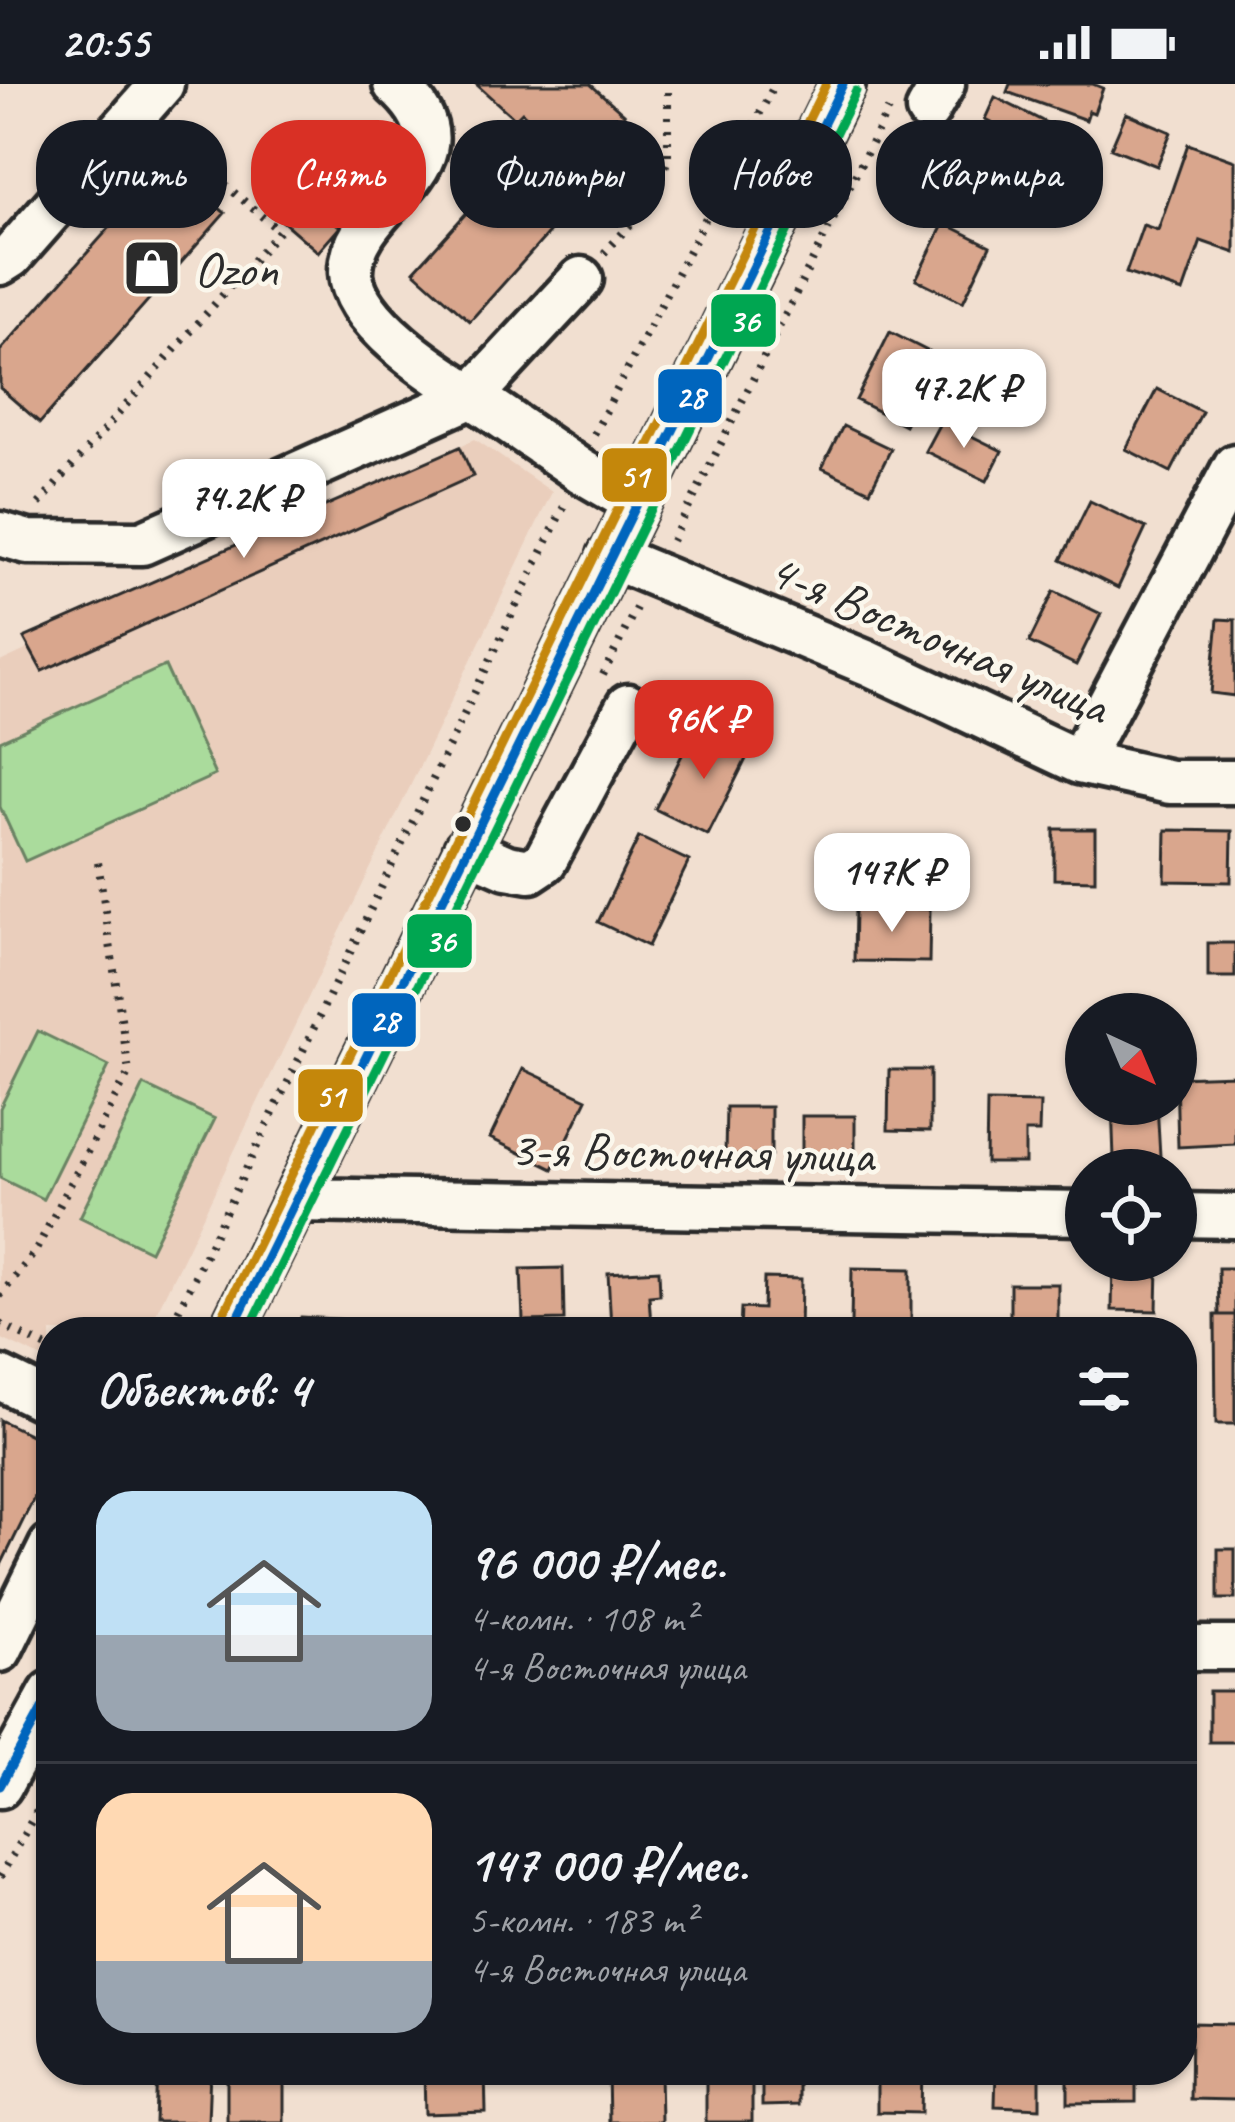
<!DOCTYPE html>
<html lang="ru">
<head>
<meta charset="utf-8">
<style>
	body { margin:0; font-family:Caveat,sans-serif; background:#242831; color:#f1f3f6; height:100vh; display:flex; flex-direction:column; font-size:45px; white-space:nowrap }
	* { box-sizing:border-box; margin:0 }
	p { font-size:39px; color:#9ea1a6 }
	.icon { flex:none; width:66px; height:66px; fill:none; stroke:currentColor; stroke-width:2; stroke-linecap:round; stroke-linejoin:round }
	.map { position:relative; flex:1; overflow:hidden }
	.panel { position:absolute; left:36px; top:1233px; width:1161px; height:768px; display:flex; flex-direction:column; background:#171b24; border-radius:48px; box-shadow:0 3px 9px #0004 }
	.panel>* { flex:none }
	.banner { position:absolute; left:36px; top:36px; width:1164px; height:108px; display:flex; gap:24px }
	.needle { width:78px; rotate:136deg }
	.buttons { position:absolute; left:1065px; top:909px; display:grid; gap:24px }
	.buttons a { display:grid; place-items:center; width:132px; height:132px; border-radius:50%; background:#171b24; box-shadow:0 3px 9px #0004; font-size:60px }
	.price { position:absolute; translate:-50% -102px; padding:0 27px; border-radius:24px; background:#fff; color:#222; font-size:39px; line-height:78px; filter:drop-shadow(0 3px 6px #0008) }
	.price::after { content:''; position:absolute; left:50%; top:72px; width:36px; height:27px; margin-left:-18px; background:inherit; clip-path:polygon(0 0,100% 0,50% 100%) }
	.price.on { background:#d93025; color:#fff }
	ul { padding:0; list-style:none }
	li { display:flex; align-items:center; gap:36px; height:300px; padding:0 60px }
	li+li { border-top:3px solid #363941 }
	li span { display:grid; place-items:center; flex:none; width:336px; height:240px; border-radius:36px; color:#555 }
	li>.icon { margin-inline-start:auto }
	span .icon { width:144px; height:144px; fill:#fffc; stroke-width:1 }
	li b { font-size:51px }
	h2 { display:flex; justify-content:space-between; align-items:center; height:144px; padding:0 60px; font-size:51px }
	.chip { padding:0 42px; border-radius:48px; background:#171b24; box-shadow:0 3px 9px #0004; font-size:42px; line-height:108px }
	.chip.on { background:#d93025; color:#fff }
	.status { display:flex; justify-content:space-between; align-items:center; height:84px; padding:0 60px; background:#171b24; direction:ltr }
	.status svg { height:33px; fill:currentColor }
	.map>svg:first-child { display:block }
</style>
</head>
<body>
<div class="status"><b>20:55</b><svg viewBox="0 0 49 12"><path d="M0 12V9h3v3zM5 12V6h3v6zM10 12V3h3v9zM15 12V0h3v12zM26 1h20v11H26zM47 4h2v5h-2z"/></svg></div>
<div class="map">
<svg width="1235" height="2038" viewBox="0 0 1235 2038">
	<rect width="100%" height="100%" fill="#f1dfd0"/>
	<filter id="ink" filterUnits="userSpaceOnUse"><feTurbulence type="fractalNoise" baseFrequency=".00833" numOctaves="2"/><feDisplacementMap in="SourceGraphic" scale="24" xChannelSelector="R" yChannelSelector="G"/><feConvolveMatrix kernelMatrix="1 2 1 2 8 2 1 2 1" color-interpolation-filters="sRGB"/></filter>
	<g filter="url(#ink)">
		<path fill="#eacebc" d="M475,355L552,408L147,1248H51V1278L0,1254V578Z"/>
		<path fill="#aadb9c" stroke="#6a8364" stroke-width="3" d="M165,582L215,691L25,777L0,723V657Z
			M38,947L109,982L43,1115L0,1094V1024Z
			M144,1001L215,1035L150,1167L80,1133Z"/>
		<path fill="#d9a68d" stroke="#2b2b2b" stroke-width="3" d="M476,0H590L624,30L607,50L624,65L470,237L414,187L515,75L521,80L547,51L522,28L515,35Z
			M1010,0H1093L1103,4L1094,29L1089,27L1086,36L1007,8Z
			M995,13L1080,56L1069,78L985,35Z
			M1126,29L1171,48L1157,82L1111,64Z
			M1188,60L1235,77V169L1201,157L1183,208L1126,189L1143,141L1158,146Z
			M1039,68L1069,83L1059,104L1028,89Z
			M975,73L1027,99L1009,135L957,109Z
			M167,79L225,129L40,339L0,304V267Z
			M302,109L340,143L318,168L280,135Z
			M944,139L990,162L963,218L916,195Z
			M890,248L939,273L905,341L856,316Z
			M1157,305L1202,328L1171,388L1126,365Z
			M941,337L1002,367L987,397L925,367Z
			M843,342L891,365L870,407L822,384Z
			M460,363L473,392L42,587L24,554Z
			M1090,417L1146,444L1118,504L1061,476Z
			M1054,507L1101,530L1076,581L1029,558Z
			M1218,535L1235,536V612L1211,609Z
			M723,646L753,661L708,751L655,725L689,657L712,668Z
			M1054,745H1095V796L1054,795Z
			M1166,746L1232,747L1231,798L1165,797Z
			M639,753L689,777L648,862L598,838Z
			M855,824L930,825L929,878L854,877Z
			M1208,859H1235V893H1208Z
			M523,985L587,1015L553,1085L490,1054Z
			M889,986H930V1047L888,1046Z
			M1235,991V1060L1178,1063L1176,993Z
			M987,1018L1040,1019L1039,1048H1025V1079H986Z
			M1112,1020H1157L1160,1072L1114,1074Z
			M726,1023H771V1071H725Z
			M802,1032H855V1076H802Z
			M1113,1179L1158,1180L1157,1227L1112,1226Z
			M563,1184L564,1236L523,1237L521,1185Z
			M852,1184L911,1185V1242H851Z
			M1218,1184H1235V1231H1219Z
			M659,1186L660,1211L649,1212L651,1241L611,1243L608,1189Z
			M764,1194L801,1195L800,1248H740L741,1224L763,1225Z
			M1010,1200H1058V1248H1010Z
			M1215,1231H1235V1340H1216Z
			M301,1233L367,1237V1248H296Z
			M403,1239H479V1248H403Z
			M0,1336L51,1361V1380L0,1483Z
			M1218,1465H1235V1515H1218Z
			M1182,1482H1194V1516H1182Z
			M1209,1607H1235V1658H1209Z
			M1191,1939L1235,1940V2016L1190,2015Z
			M157,1986H210L208,2038H155Z
			M227,1986H284V2038H227Z
			M424,1986H485L486,2028L425,2030Z
			M608,1986H660L661,2038H609Z
			M706,1986H752V2038H706Z
			M877,1986H922L921,2029L877,2028Z
			M996,1986H1040V2024L995,2022Z
			M1068,1986H1136V2018L1068,2019Z
			M798,1994V2021L762,2022V1995Z"/>
		<g fill="none" stroke-linecap="round" stroke-linejoin="round">
			<g stroke="#2b2b2b" stroke-width="51">
				<path id="minor" d="M395,0C487,82 349,115 351,189C353,237 436,290 472,312L581,195
					M928,26L943,0
					M0,179L11,172L162,0
					M0,450L28,458L142,459L472,312L581,387L636,419
					M610,472L868,579L1079,678L1170,698H1235
					M1079,678L1235,382
					M466,765L507,783L530,787L545,777L628,622
					M296,1116L1086,1129
					M1176,1131L1235,1132
					M231,1248L843,0
					M0,1294L51,1319
					M1182,1564H1235
					M0,1566L51,1462
					M0,1702L51,1609"/>
			</g>
			<path stroke="#2b2b2b" stroke-width="8" stroke-dasharray="3 9" stroke-linecap="butt" d="M604,169L654,115L668,75V0
				M594,350L775,0
				M39,420L279,147L166,50
				M672,457L888,26
				M603,591L636,524
				M0,1212L35,1168L129,988L98,778
				M0,1240L51,1265
				M168,1248L565,420
				M0,1793L51,1702"/>
			<use href="#minor" stroke="#fbf7ec" stroke-width="42"/>
			<g stroke="#fbf7ec" stroke-width="18">
				<path id="bus-1" d="M231,1248L843,0
					M0,1702L51,1609"/>
			</g>
			<g stroke="#fbf7ec" stroke-width="18">
				<path id="bus-2" d="M248,1248L856,7"/>
			</g>
			<g stroke="#fbf7ec" stroke-width="18">
				<path id="bus-3" d="M218,1241L826,0"/>
			</g>
			<use href="#bus-1" stroke="#0065bd" stroke-width="9"/>
			<use href="#bus-2" stroke="#00a651" stroke-width="9"/>
			<use href="#bus-3" stroke="#c4870b" stroke-width="9"/>
		</g>
	</g>
	<defs>
		<g id="shop-square" transform="scale(3)"><rect x="-9" y="-9" width="18" height="18" rx="4" fill="#2b2b2b" stroke="#fbf7ec"/><path d="M-5-2.5h2.3a2.7 3.5 0 0 1 5.4 0H5L5.5 6h-11ZM-1.5-2.5h3a1.5 2.3 0 0 0-3 0Z" fill="#fff"/></g>
	</defs>
	<g fill-rule="evenodd">
		<use href="#shop-square" x="152" y="184"/>
	</g>
	<circle fill="#2b2b2b" stroke="#fbf7ec" stroke-width="4.5" cx="463" cy="740" r="10"/>
	<g text-anchor="middle" stroke-width="9" stroke-linejoin="round" paint-order="stroke">
		<g font-size="51" fill="#2b2b2b" stroke="#fbf7ec" text-anchor="start">
			<text x="194" y="202">Ozon</text>
		</g>
		<g font-size="51" fill="#2b2b2b" stroke="#fbf7ec">
			<text transform="translate(939 553) rotate(23)" y="18">4-я Восточная улица</text>
			<text transform="translate(692 1067) rotate(1)" y="18">3-я Восточная улица</text>
		</g>
	</g>
	<g stroke="#fbf7ec" stroke-width="4.5">
		<rect x="709" y="208" width="69" height="57" rx="12" fill="#00a651"/>
		<rect x="656" y="283" width="68" height="58" rx="12" fill="#0065bd"/>
		<rect x="600" y="362" width="69" height="58" rx="12" fill="#c4870b"/>
		<rect x="405" y="828" width="69" height="58" rx="12" fill="#00a651"/>
		<rect x="350" y="907" width="68" height="58" rx="12" fill="#0065bd"/>
		<rect x="296" y="983" width="69" height="57" rx="12" fill="#c4870b"/>
	</g>
	<g font-size="33" text-anchor="middle" font-weight="bold" fill="#fff">
		<text x="744" y="248">36</text>
		<text x="690" y="324">28</text>
		<text x="634" y="403">51</text>
		<text x="440" y="868">36</text>
		<text x="384" y="948">28</text>
		<text x="330" y="1023">51</text>
	</g>
</svg>
<div class="buttons">
<a><svg class="needle" viewBox="-14 -14 28 28"><path d="M0-13l5 13h-10z" fill="#e53935"/><path d="M0 13l5-13h-10z" fill="#9ea1a6"/></svg></a>
<a><svg class="icon" aria-label="locate" viewBox="0 0 24 24"><circle cx="12" cy="12" r="6"/><path d="M12 2v4M12 18v4M2 12h4M18 12h4"/></svg></a>
</div>
<b class="price" style="left:964px;top:367px">47.2K ₽</b>
<b class="price" style="left:244px;top:477px">74.2K ₽</b>
<b class="price on" style="left:704px;top:698px">96K ₽</b>
<b class="price" style="left:892px;top:851px">147K ₽</b>
<div class="banner">
<a class="chip">Купить</a>
<a class="chip on">Снять</a>
<a class="chip">Фильтры</a>
<a class="chip">Новое</a>
<a class="chip">Квартира</a>
</div>
<section class="panel">
<h2>Объектов: 4<svg class="icon" aria-label="filters" viewBox="0 0 24 24"><path d="M4 7h16M4 17h16"/><circle cx="9" cy="7" r="2"/><circle cx="15" cy="17" r="2"/></svg></h2>
<ul>
<li><span style="background:linear-gradient(#bfe0f5 60%,#9aa5b1 0)"><svg class="icon" aria-label="home" viewBox="0 0 24 24"><path d="M3 11l9-7 9 7M6 9v11h12V9"/></svg></span><div><b>96 000 ₽/мес.</b><p>4-комн. · 108 m²</p><p>4-я Восточная улица</p></div></li>
<li><span style="background:linear-gradient(#ffd9b3 70%,#9aa5b1 0)"><svg class="icon" aria-label="home" viewBox="0 0 24 24"><path d="M3 11l9-7 9 7M6 9v11h12V9"/></svg></span><div><b>147 000 ₽/мес.</b><p>5-комн. · 183 m²</p><p>4-я Восточная улица</p></div></li>
</ul>
</section>
</div>
</body>
</html>
